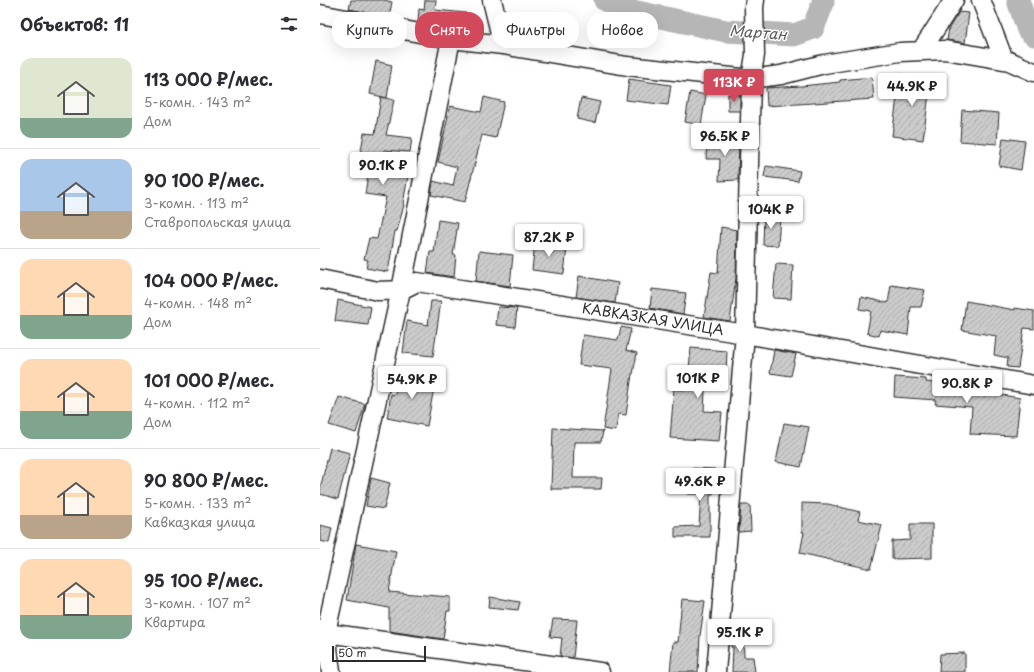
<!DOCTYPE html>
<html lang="ru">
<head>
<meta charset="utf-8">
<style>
	body { margin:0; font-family:"Playpen Sans",sans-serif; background:#f7f7f7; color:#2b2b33; height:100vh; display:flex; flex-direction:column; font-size:15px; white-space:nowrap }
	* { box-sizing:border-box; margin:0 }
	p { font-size:13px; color:#7c7c81 }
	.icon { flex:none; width:22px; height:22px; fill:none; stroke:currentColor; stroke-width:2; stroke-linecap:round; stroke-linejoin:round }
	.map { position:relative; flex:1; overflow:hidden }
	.side { display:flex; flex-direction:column; background:#fff; width:320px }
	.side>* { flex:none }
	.guide { position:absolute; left:12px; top:12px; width:380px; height:36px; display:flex; gap:8px }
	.scale { position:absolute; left:12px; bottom:10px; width:94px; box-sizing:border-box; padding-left:4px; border:2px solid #2b2b2b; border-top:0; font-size:11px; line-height:14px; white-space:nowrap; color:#2b2b2b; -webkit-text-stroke:3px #fff; paint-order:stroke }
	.price { position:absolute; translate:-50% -34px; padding:0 9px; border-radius:4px; background:#fff; color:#222; font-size:13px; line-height:26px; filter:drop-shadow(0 1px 2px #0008) }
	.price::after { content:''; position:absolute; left:50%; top:24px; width:12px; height:9px; margin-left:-6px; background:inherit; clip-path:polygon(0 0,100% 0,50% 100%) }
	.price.current { background:#d1495b; color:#fff }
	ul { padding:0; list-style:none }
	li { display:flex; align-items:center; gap:12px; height:100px; padding:0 20px }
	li+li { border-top:1px solid #e1e1e2 }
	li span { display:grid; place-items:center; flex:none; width:112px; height:80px; border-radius:12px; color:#555 }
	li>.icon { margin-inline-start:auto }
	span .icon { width:48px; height:48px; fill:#fffc; stroke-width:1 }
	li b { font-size:17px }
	h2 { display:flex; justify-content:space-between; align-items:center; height:48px; padding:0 20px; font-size:17px }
	.pill { padding:0 14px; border-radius:16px; background:#fff; box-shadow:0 4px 16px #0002; font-size:14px; line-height:36px }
	.pill.current { background:#d1495b; color:#fff }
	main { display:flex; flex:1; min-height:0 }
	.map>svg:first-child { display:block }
</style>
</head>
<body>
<main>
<section class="side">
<h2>Объектов: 11<svg class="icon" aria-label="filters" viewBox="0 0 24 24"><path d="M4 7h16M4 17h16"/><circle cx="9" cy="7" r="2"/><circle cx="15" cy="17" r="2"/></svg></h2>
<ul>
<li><span style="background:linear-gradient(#dfe7d0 75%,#7fa58c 0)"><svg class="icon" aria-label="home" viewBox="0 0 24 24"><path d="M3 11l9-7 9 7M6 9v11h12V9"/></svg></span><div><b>113 000 ₽/мес.</b><p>5-комн. · 143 m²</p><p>Дом</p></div></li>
<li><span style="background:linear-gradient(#a9c7e8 65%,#b9a48a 0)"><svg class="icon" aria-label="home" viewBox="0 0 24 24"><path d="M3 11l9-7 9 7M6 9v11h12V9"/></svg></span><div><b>90 100 ₽/мес.</b><p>3-комн. · 113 m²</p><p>Ставропольская улица</p></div></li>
<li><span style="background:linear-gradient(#ffd9b3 70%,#7fa58c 0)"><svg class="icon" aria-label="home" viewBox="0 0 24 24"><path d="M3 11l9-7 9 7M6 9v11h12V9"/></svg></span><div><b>104 000 ₽/мес.</b><p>4-комн. · 148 m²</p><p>Дом</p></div></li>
<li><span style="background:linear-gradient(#ffd9b3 65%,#7fa58c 0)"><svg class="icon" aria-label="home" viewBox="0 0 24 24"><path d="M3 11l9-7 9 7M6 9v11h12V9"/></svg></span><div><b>101 000 ₽/мес.</b><p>4-комн. · 112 m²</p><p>Дом</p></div></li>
<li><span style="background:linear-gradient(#ffd9b3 70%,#b9a48a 0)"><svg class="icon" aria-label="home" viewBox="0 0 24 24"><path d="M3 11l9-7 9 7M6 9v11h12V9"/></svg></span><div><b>90 800 ₽/мес.</b><p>5-комн. · 133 m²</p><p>Кавказкая улица</p></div></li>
<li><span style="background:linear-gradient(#ffd9b3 70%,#7fa58c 0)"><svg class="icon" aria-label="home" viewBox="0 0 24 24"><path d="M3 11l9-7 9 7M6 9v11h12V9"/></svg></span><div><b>95 100 ₽/мес.</b><p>3-комн. · 107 m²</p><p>Квартира</p></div></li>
</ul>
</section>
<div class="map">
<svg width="714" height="672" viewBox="0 0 714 672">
	<defs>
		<pattern id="building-hatch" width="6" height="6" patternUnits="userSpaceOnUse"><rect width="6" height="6" fill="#cbcbcb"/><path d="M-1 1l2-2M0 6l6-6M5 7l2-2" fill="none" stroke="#aeaeae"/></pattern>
	</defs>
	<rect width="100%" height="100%" fill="#fff"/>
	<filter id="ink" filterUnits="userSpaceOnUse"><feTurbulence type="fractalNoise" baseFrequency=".025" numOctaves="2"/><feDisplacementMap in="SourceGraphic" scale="8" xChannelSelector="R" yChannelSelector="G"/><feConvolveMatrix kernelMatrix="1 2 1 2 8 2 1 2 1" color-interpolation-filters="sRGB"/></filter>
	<g filter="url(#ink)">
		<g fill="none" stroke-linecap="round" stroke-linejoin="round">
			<path stroke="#b6b6b6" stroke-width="23" d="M285,0L303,9L406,31L474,35L493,28L503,3V0
				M698,0L708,30L714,35"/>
		</g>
		<path fill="url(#building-hatch)" stroke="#2b2b2b" d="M31,0H64L72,2L69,17L29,9Z
			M105,0H116L115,10L146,13L144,30L98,22L99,9L104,10Z
			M639,12L649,13L645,43L627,40L629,28Z
			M56,61L72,65L67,98L50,94Z
			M580,74L611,78L603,140L572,136Z
			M552,77L554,99L447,106L446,88L481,86L520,82V80Z
			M309,79L351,85L348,105L306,100Z
			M370,92L386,95L381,125L365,122Z
			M408,94L420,95V111H408Z
			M61,97L74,100L66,135L92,138L90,152L64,150L60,173L88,176L83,204L84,205L77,231H75L68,272L46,268L48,260L44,259L49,238L57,239L66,197L45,194L48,174L37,173L44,133L55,134Z
			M164,97L184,102L176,138L162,135L145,202L111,195L113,181L133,186L137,167L118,162L130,106L161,112Z
			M261,98L280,102L275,123L257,119Z
			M642,110L679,113L677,144L640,141Z
			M387,137L419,140L418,180L399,181L400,159H386Z
			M683,138L705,141L701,170L679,166Z
			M446,166L480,171L478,181L444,177Z
			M444,214L460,215L458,246L443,245Z
			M118,220L138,223L133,255H136L134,277L107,273L110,252H114Z
			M401,227L417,230L416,278L410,321L384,317L391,272L398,273Z
			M215,242L247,247L244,274L212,270Z
			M159,251L193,255L190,286L156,281Z
			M456,264L473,265L471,299L453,298Z
			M259,276L298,283L295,303L256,297Z
			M571,285L605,290L601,307H591L588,335L560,330L559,336L547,333L551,311L539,309L541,297L568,303Z
			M332,289L366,293L363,314L330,308Z
			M18,300L51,307L48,325L15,321Z
			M111,301H121L113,356L83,353L87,321L108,325Z
			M646,301L695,310V308L714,311V329L704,328L698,368L687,367L688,358L674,355L676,336L642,330Z
			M178,307L197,308L195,327L176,325Z
			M301,327L311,329L306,350L317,353L313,374H312L306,415L298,414L296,431L283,429L292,369L259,365L263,335L298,340Z
			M371,348L407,351L406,372H386L384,411L402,412L399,441L350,438L354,389L367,390Z
			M454,350L476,354L471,376L450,373Z
			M79,373L115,382L107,426L67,418L71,394L75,395Z
			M575,377L606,379V382L652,387L651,389L670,390V393L700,398L696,436L650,434L652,407L615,404L616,400L574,397Z
			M19,397L45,404L36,433L9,425Z
			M464,423L489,427L481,467L456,462Z
			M233,428L283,431L281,442H254L253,478H282L281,489H231Z
			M10,448L30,453L18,499L0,494V489Z
			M370,468L395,469L393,494H390V537H355V527L379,526L381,494H368Z
			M51,478L70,483L64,509L46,506Z
			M482,503L508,504L540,512L538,520L562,525L551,569L480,553L484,532H482Z
			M421,505H430L431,531L419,532Z
			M590,524H612V558L572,559V541L590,540Z
			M0,525L12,528L9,543L0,541Z
			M36,544L76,551L69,592L130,597V611H127L123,639L69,631V608L27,600Z
			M170,597L200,602L198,610L169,607Z
			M362,599L385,601L380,636L378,672H350L353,642H358Z
			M233,619L257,620L253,658L240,656L242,638L230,637Z
			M423,628L424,657H433L435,672H412L413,647H411L410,629Z
			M645,653V672H619L620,654Z"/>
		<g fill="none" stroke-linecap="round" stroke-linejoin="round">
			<g stroke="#2b2b2b" stroke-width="21">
				<path id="minor" d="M172,0L183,45
					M661,0L684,60
					M0,14L131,39L183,45L307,66L431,79L461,75L504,64L580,52L625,50L689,61L714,72
					M601,51L634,0
					M0,279L58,291L81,290L97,282L425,334L714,385
					M0,632L280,672
					M11,672L6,632L81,290L131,39
					M396,672L425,334L431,79L435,55L434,7L435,0"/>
			</g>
			<use href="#minor" stroke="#fff" stroke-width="18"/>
		</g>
	</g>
	<g text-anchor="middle" stroke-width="3" stroke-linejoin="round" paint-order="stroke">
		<g font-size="14" fill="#2b2b2b" stroke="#fff">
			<text transform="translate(333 319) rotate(9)" y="5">КАВКАЗКАЯ УЛИЦА</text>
		</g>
		<g font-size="15" font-style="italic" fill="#5c5c5c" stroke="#fff">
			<text transform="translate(438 33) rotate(4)" y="5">Мартан</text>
		</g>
	</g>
</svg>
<div class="scale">50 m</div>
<b class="price current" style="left:414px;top:103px">113K ₽</b>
<b class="price" style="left:592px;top:107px">44.9K ₽</b>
<b class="price" style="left:405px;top:157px">96.5K ₽</b>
<b class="price" style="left:63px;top:186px">90.1K ₽</b>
<b class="price" style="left:451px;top:230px">104K ₽</b>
<b class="price" style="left:229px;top:258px">87.2K ₽</b>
<b class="price" style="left:378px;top:399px">101K ₽</b>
<b class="price" style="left:92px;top:400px">54.9K ₽</b>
<b class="price" style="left:647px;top:404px">90.8K ₽</b>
<b class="price" style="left:380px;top:502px">49.6K ₽</b>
<b class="price" style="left:420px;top:653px">95.1K ₽</b>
<div class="guide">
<a class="pill">Купить</a>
<a class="pill current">Снять</a>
<a class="pill">Фильтры</a>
<a class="pill">Новое</a>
</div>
</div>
</main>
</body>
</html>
